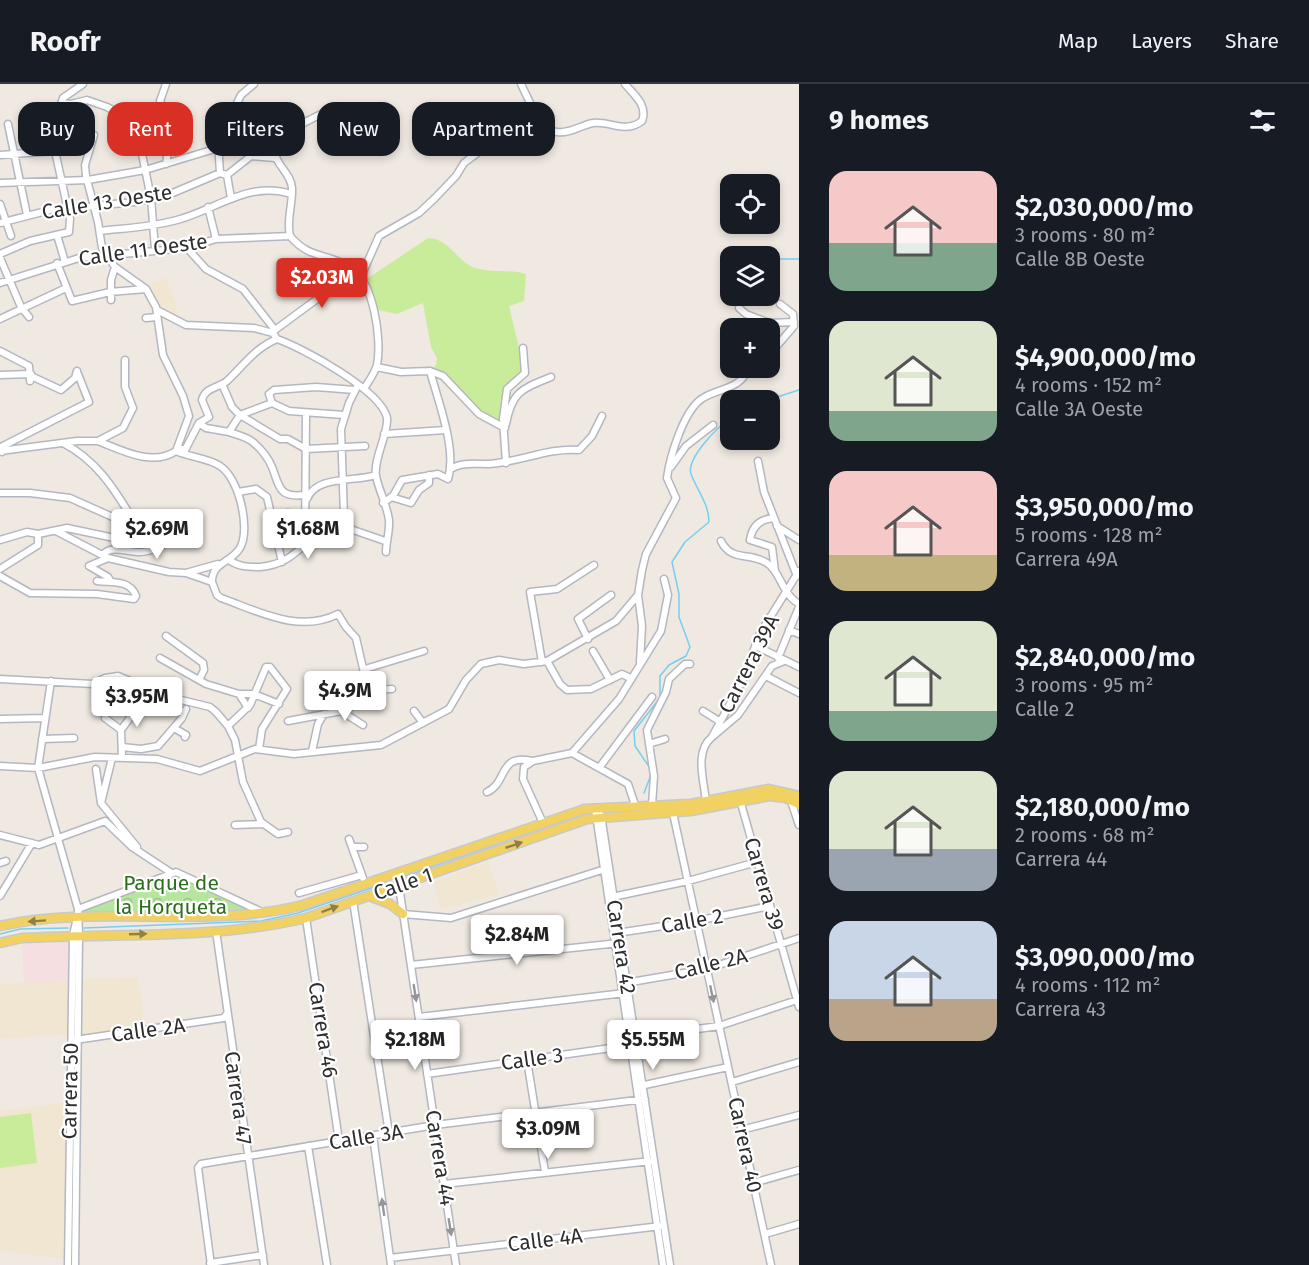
<!DOCTYPE html>
<html lang="en">
<head>
<meta charset="utf-8">
<style>
	body { margin:0; font-family:"Fira Sans",sans-serif; background:#242831; color:#f1f3f6; height:100vh; display:flex; flex-direction:column; font-size:22px; white-space:nowrap }
	* { box-sizing:border-box; margin:0 }
	p { font-size:20px; color:#9ea1a6 }
	.icon { flex:none; width:33px; height:33px; fill:none; stroke:currentColor; stroke-width:2; stroke-linecap:round; stroke-linejoin:round }
	.map { position:relative; flex:1; overflow:hidden }
	.sheet { display:flex; flex-direction:column; background:#171b24; width:510px }
	.sheet>* { flex:none }
	.guide { position:absolute; left:18px; top:18px; width:570px; height:54px; display:flex; gap:12px }
	.buttons { position:absolute; left:720px; top:90px; display:grid; gap:12px }
	.buttons a { display:grid; place-items:center; width:60px; height:60px; border-radius:12px; background:#171b24; box-shadow:0 3px 9px #0003; font-size:30px }
	.price { position:absolute; translate:-50% -51px; padding:0 14px; border-radius:6px; background:#fff; color:#222; font-size:20px; line-height:39px; filter:drop-shadow(0 2px 3px #0008) }
	.price::after { content:''; position:absolute; left:50%; top:36px; width:18px; height:14px; margin-left:-9px; background:inherit; clip-path:polygon(0 0,100% 0,50% 100%) }
	.price.on { background:#d93025; color:#fff }
	ul { padding:0; list-style:none }
	li { display:flex; align-items:center; gap:18px; height:150px; padding:0 30px }
	li span { display:grid; place-items:center; flex:none; width:168px; height:120px; border-radius:18px; color:#555 }
	li>.icon { margin-inline-start:auto }
	span .icon { width:72px; height:72px; fill:#fffc; stroke-width:1 }
	li b { font-size:26px }
	h2 { display:flex; justify-content:space-between; align-items:center; height:72px; padding:0 30px; font-size:26px }
	.tag { padding:0 21px; border-radius:18px; background:#171b24; box-shadow:0 3px 9px #0003; font-size:21px; line-height:54px }
	.tag.on { background:#d93025; color:#fff }
	header { display:flex; align-items:center; gap:36px; box-sizing:border-box; height:84px; padding:0 30px; background:#171b24; border-bottom:2px solid #363941 }
	header strong { font-size:28px }
	nav { display:flex; gap:33px; margin-inline-start:auto; font-size:21px }
	main { display:flex; flex:1; min-height:0 }
	.map>svg:first-child { display:block }
</style>
</head>
<body>
<header>
<strong>Roofr</strong>
<nav><a>Map</a><a>Layers</a><a>Share</a></nav>
</header>
<main>
<div class="map">
<svg width="799" height="1181" viewBox="0 0 799 1181">
	<defs>
		<pattern id="park-crowns" width="20" height="18" patternUnits="userSpaceOnUse" patternTransform="scale(1.5)"><rect width="20" height="18" fill="#b6e59e"/><path d="M2 6a3 3 0 1 1 6 0M12 15a3 3 0 1 1 6 0" fill="none" stroke="#9dc588"/></pattern>
	</defs>
	<rect width="100%" height="100%" fill="#efe9e1"/>
	<path fill="#f0e6d1" d="M166,194L176,219L177,231L158,222L147,201Z
		M488,778L499,810L441,826L433,798Z
		M138,893L145,946L79,956V895Z
		M72,897L71,950L0,955V900Z
		M70,1018L68,1175L0,1167V1027Z"/>
	<path fill="#f5dfe0" d="M73,851L72,897L24,899L22,854Z"/>
	<path fill="url(#park-crowns)" d="M170,788L264,829L77,835L78,825Z"/>
	<path fill="#c9ec9a" d="M428,154C449,154 457,178 475,184C492,189 509,185 526,190L524,217L509,222L525,289L507,305L505,344L479,330L461,308L430,287L436,281L437,274L431,263L423,219L397,230L374,225L362,198Z
		M31,1029L37,1079L0,1084V1033Z"/>
	<g fill="none" stroke-linecap="round" stroke-linejoin="round">
		<path stroke="#75cff0" stroke-width="1.5" d="M739,167L747,172
			M770,175H799
			M768,316L799,306
			M650,684L635,662L634,647L660,614V592L669,581L686,572L690,563L679,533V510L672,478L685,458L709,438C709,420 697,406 691,390C686,374 719,342 730,334
			M644,709L651,691
			M405,792L585,730
			M84,844L261,837L298,829L386,799
			M0,850L20,845L68,844"/>
		<g stroke="#b4b7c1" stroke-width="9">
			<path id="minor" d="M521,0L532,23L531,38
				M63,19L71,20L87,16L107,23L124,32L137,46L151,114L155,165
				M327,27L286,48L275,70C278,83 291,90 292,104C293,120 286,135 290,152C309,175 327,169 350,183C374,197 382,256 377,281C375,289 368,298 364,305
				M231,33L265,42L281,53
				M8,40L27,131
				M94,51L85,81L86,92L98,138L102,164L115,183L111,196V216
				M0,71L55,67
				M166,80L172,41L160,17L166,0
				M220,89L218,58L241,11L254,0
				M227,91L231,114
				M0,99L88,96L145,86L218,64
				M0,120L11,152
				M208,123L216,155
				M0,139L50,126L135,118L168,111L220,89L227,91L251,72L275,74
				M100,147C126,144 152,143 177,136C215,126 250,96 291,110
				M57,151L65,178
				M187,164L206,185L243,205L275,246L273,249L277,255
				M0,170L30,157L69,148L70,135L55,67L58,29L63,14L83,0
				M0,174L21,223L29,233
				M57,179L72,217L110,208L146,205
				M115,183L146,205L156,223L163,271L183,312L189,332L176,367
				M359,192L363,188L379,152L419,129L435,114L456,92L464,79L484,64L490,48L498,37C524,31 535,46 557,48C570,50 581,41 593,39C611,37 625,50 642,37C648,21 634,11 625,0
				M0,199L79,174L187,164L216,155L290,152
				M739,224L746,230L769,239L794,238
				M157,226L186,241L254,244L273,249
				M146,234L157,233
				M0,235L66,204
				M275,246L355,187
				M277,255C303,264 382,307 387,334C389,348 373,375 376,392C379,407 387,421 389,436C390,446 386,458 386,468
				M0,267L29,282L30,297
				M770,267L775,264L794,242L793,230L780,220
				M377,283L401,288L430,287L443,292L479,330L505,344
				M0,291L31,290
				M31,292L61,306L75,294L77,287
				M222,300L232,323L240,331L280,355H288L306,365L365,362
				M272,319L289,327L344,331
				M199,339L206,344L229,348L240,331L272,319L269,310L274,306L316,303L355,306
				M506,340C512,308 521,305 551,293
				M229,348C237,351 249,353 255,360C261,365 269,375 272,383C280,404 279,414 305,411
				M384,350L446,346
				M98,357C121,366 152,383 176,367
				M178,364L185,366L199,339L209,333L202,316C205,303 219,304 227,297C244,281 255,264 277,255
				M0,367L77,357H98L123,344L133,324L125,303V276
				M176,367C189,373 208,374 220,382C239,394 251,445 240,464C231,479 212,478 212,498
				M2,368L1,363L5,361L89,318L78,290
				M758,377L764,408L797,492
				M506,379L503,335L507,305L525,289L523,264
				M671,383L686,362L713,341
				M451,385C460,378 476,380 487,380C518,379 548,363 579,366L592,352L602,332
				M238,408L256,405L267,413L282,478
				M0,409H30L70,414L155,452L163,458
				M391,413L411,419L419,406L429,399V391
				M307,415C316,391 355,398 376,391
				M383,419L393,412L402,396L438,390L448,395C457,365 438,317 430,287
				M287,429L306,431
				M774,434C760,435 752,442 750,456L772,463L775,487
				M341,442L344,432L341,345L349,319L357,303
				M777,442L799,456
				M56,447L108,474L169,488L186,489L218,480
				M0,456L27,448L38,450L67,444L119,455L129,454L132,434C113,403 96,376 63,359
				M721,457C731,478 750,468 767,479C781,488 781,509 799,520
				M305,462L306,329
				M104,470C110,461 128,468 139,468C158,468 173,453 188,443
				M108,474L89,482L108,493L111,498
				M229,476C239,483 248,483 260,483C300,480 306,448 336,440L385,457
				M0,485L38,461V450
				M186,489L212,498L217,511L221,514C258,527 299,550 338,530L346,543L356,554L368,606
				M0,492L30,509L97,510L134,515L136,512C130,495 111,499 97,497
				M789,546L799,550
				M166,552L203,579L204,586L199,596
				M588,555L578,535L611,511
				M756,562L799,583
				M593,567L610,596
				M160,574L206,600L239,610H254L279,620
				M778,574L799,523
				M547,577L560,600L567,606L591,605L622,590L630,594
				M542,578L530,508L557,505L594,481
				M640,578L642,542L638,511L642,486L646,470L676,414L667,394C670,372 684,325 703,314C719,304 742,305 748,284
				M365,585L424,567
				M766,592L799,609
				M0,595L93,600L105,594L118,592L169,613L210,623L216,628L228,642L235,656L243,698L261,738L278,750L288,748
				M51,597L38,684L78,825L79,851L75,1181
				M239,610L248,624
				M341,627L363,641
				M414,627L423,639
				M703,627L719,637
				M105,634L121,646
				M0,635L44,634
				M288,637L347,626L368,606L392,605
				M228,642L250,621L266,583H270L287,605L262,645L259,665
				M174,644L186,651L185,653
				M712,653L738,631L772,582L784,577
				M42,655L74,654
				M649,660L665,655
				M122,663L141,665L158,662L182,634L186,625
				M312,667L318,640L324,630
				M572,669L628,700L635,721
				M112,674L101,719L137,763
				M122,674L121,646L146,612
				M0,682L38,684L95,673L157,675L200,687L255,665L294,670L381,661L449,625L466,596L481,580L499,576L524,580L547,577L616,537L638,511
				M599,684L652,613
				M96,685L101,719
				M487,708C508,699 498,669 532,677
				M740,716L799,923
				M791,717L799,741
				M706,718C704,696 694,668 712,653L744,594L759,551L799,487
				M652,721L654,692L647,646L666,608L669,595L685,580H690
				M595,724L663,1181
				M673,729L771,1181
				M601,731L670,1181
				M543,739L523,695L524,683L533,677L572,669L619,615L661,547L668,511L664,495
				M235,741L264,740
				M0,751L39,761L105,737L132,763L170,788
				M349,755L363,794
				M352,763H364
				M0,779L6,777
				M397,789L456,1181
				M299,809L362,791
				M0,812L32,759
				M612,813L688,797L757,778
				M353,817L389,1049
				M78,825L176,788L262,828
				M403,830L451,834L608,784
				M306,834L339,1057
				M216,847L264,1181
				M617,849L696,837L770,822
				M411,881L619,859
				M625,899L707,885L799,854
				M419,933L625,909
				M633,954L719,942L797,916
				M75,956L224,934L226,931
				M527,976L545,1088
				M427,990L632,961
				M732,998L799,978
				M640,1002L728,983
				M741,1046L799,1031
				M373,1052L391,1181
				M308,1062L327,1181
				M753,1099L799,1086
				M444,1100L651,1077
				M765,1150L799,1140
				M390,1174L661,1142
				M210,1179L263,1171
				M68,1181L73,851L76,838
				M211,1181L198,1084L201,1080L435,1041L645,1015"/>
		</g>
		<g stroke="#c9c9c9" stroke-width="11">
			<path id="major" d="M369,812L390,820L403,830
				M0,842C98,820 204,846 303,821L585,725L690,720L769,705L799,712
				M0,859L22,854C116,849 214,856 306,834L587,735L691,727L770,712L785,714L799,720"/>
		</g>
		<use href="#minor" stroke="#fff" stroke-width="6"/>
		<use href="#major" stroke="#f2d163" stroke-width="8"/>
	</g>
	<defs><path id="oneway-solid" d="M-6-.8H1V-3.2L6.5 0L1 3.2V.8H-6Z" transform="scale(1.5)"/></defs>
	<g fill="#908048">
		<use href="#oneway-solid" transform="translate(514 761) rotate(-19)"/>
		<use href="#oneway-solid" transform="translate(330 825) rotate(-20)"/>
		<use href="#oneway-solid" transform="translate(37 837) rotate(176)"/>
		<use href="#oneway-solid" transform="translate(138 850) rotate(-2)"/>
	</g>
	<g fill="#969696">
		<use href="#oneway-solid" transform="translate(415 909) rotate(81)"/>
		<use href="#oneway-solid" transform="translate(712 910) rotate(78)"/>
		<use href="#oneway-solid" transform="translate(383 1123) rotate(-98)"/>
		<use href="#oneway-solid" transform="translate(450 1143) rotate(81)"/>
	</g>
	<g text-anchor="middle" stroke-width="4.5" stroke-linejoin="round" paint-order="stroke">
		<g font-size="21" fill="#2e2e2e" stroke="#fff">
			<text transform="translate(107 118) rotate(-9)" y="7">Calle 13 Oeste</text>
			<text transform="translate(143 166) rotate(-8)" y="7">Calle 11 Oeste</text>
			<text transform="translate(749 580) rotate(-63)" y="7">Carrera 39A</text>
			<text transform="translate(403 800) rotate(-19)" y="7">Calle 1</text>
			<text transform="translate(764 800) rotate(74)" y="7">Carrera 39</text>
			<text transform="translate(692 837) rotate(-10)" y="7">Calle 2</text>
			<text transform="translate(621 863) rotate(81)" y="7">Carrera 42</text>
			<text transform="translate(711 880) rotate(-14)" y="7">Calle 2A</text>
			<text transform="translate(148 946) rotate(-8)" y="7">Calle 2A</text>
			<text transform="translate(323 946) rotate(81)" y="7">Carrera 46</text>
			<text transform="translate(532 975) rotate(-8)" y="7">Calle 3</text>
			<text transform="translate(70 1007) rotate(-89)" y="7">Carrera 50</text>
			<text transform="translate(238 1014) rotate(82)" y="7">Carrera 47</text>
			<text transform="translate(366 1053) rotate(-9)" y="7">Calle 3A</text>
			<text transform="translate(745 1061) rotate(78)" y="7">Carrera 40</text>
			<text transform="translate(440 1074) rotate(81)" y="7">Carrera 44</text>
			<text transform="translate(545 1156) rotate(-7)" y="7">Calle 4A</text>
		</g>
		<g font-size="21" fill="#2c6e1b" stroke="#fff">
			<text x="171" y="806">Parque de<tspan x="171" dy="24">la Horqueta</tspan></text>
		</g>
	</g>
</svg>
<div class="buttons">
<a><svg class="icon" aria-label="locate" viewBox="0 0 24 24"><circle cx="12" cy="12" r="6"/><path d="M12 2v4M12 18v4M2 12h4M18 12h4"/></svg></a>
<a><svg class="icon" aria-label="layers" viewBox="0 0 24 24"><path d="M12 4l9 5-9 5-9-5zM3 14l9 5 9-5"/></svg></a>
<a>+</a>
<a>−</a>
</div>
<b class="price on" style="left:322px;top:225px">$2.03M</b>
<b class="price" style="left:157px;top:476px">$2.69M</b>
<b class="price" style="left:308px;top:476px">$1.68M</b>
<b class="price" style="left:345px;top:638px">$4.9M</b>
<b class="price" style="left:137px;top:644px">$3.95M</b>
<b class="price" style="left:517px;top:882px">$2.84M</b>
<b class="price" style="left:415px;top:987px">$2.18M</b>
<b class="price" style="left:653px;top:987px">$5.55M</b>
<b class="price" style="left:548px;top:1076px">$3.09M</b>
<div class="guide">
<a class="tag">Buy</a>
<a class="tag on">Rent</a>
<a class="tag">Filters</a>
<a class="tag">New</a>
<a class="tag">Apartment</a>
</div>
</div>
<section class="sheet">
<h2>9 homes<svg class="icon" aria-label="filters" viewBox="0 0 24 24"><path d="M4 7h16M4 17h16"/><circle cx="9" cy="7" r="2"/><circle cx="15" cy="17" r="2"/></svg></h2>
<ul>
<li><span style="background:linear-gradient(#f6c9c9 60%,#7fa58c 0)"><svg class="icon" aria-label="home" viewBox="0 0 24 24"><path d="M3 11l9-7 9 7M6 9v11h12V9"/></svg></span><div><b>$2,030,000/mo</b><p>3 rooms · 80 m²</p><p>Calle 8B Oeste</p></div></li>
<li><span style="background:linear-gradient(#dfe7d0 75%,#7fa58c 0)"><svg class="icon" aria-label="home" viewBox="0 0 24 24"><path d="M3 11l9-7 9 7M6 9v11h12V9"/></svg></span><div><b>$4,900,000/mo</b><p>4 rooms · 152 m²</p><p>Calle 3A Oeste</p></div></li>
<li><span style="background:linear-gradient(#f6c9c9 70%,#c2b280 0)"><svg class="icon" aria-label="home" viewBox="0 0 24 24"><path d="M3 11l9-7 9 7M6 9v11h12V9"/></svg></span><div><b>$3,950,000/mo</b><p>5 rooms · 128 m²</p><p>Carrera 49A</p></div></li>
<li><span style="background:linear-gradient(#dfe7d0 75%,#7fa58c 0)"><svg class="icon" aria-label="home" viewBox="0 0 24 24"><path d="M3 11l9-7 9 7M6 9v11h12V9"/></svg></span><div><b>$2,840,000/mo</b><p>3 rooms · 95 m²</p><p>Calle 2</p></div></li>
<li><span style="background:linear-gradient(#dfe7d0 65%,#9aa5b1 0)"><svg class="icon" aria-label="home" viewBox="0 0 24 24"><path d="M3 11l9-7 9 7M6 9v11h12V9"/></svg></span><div><b>$2,180,000/mo</b><p>2 rooms · 68 m²</p><p>Carrera 44</p></div></li>
<li><span style="background:linear-gradient(#c9d6e8 65%,#b9a48a 0)"><svg class="icon" aria-label="home" viewBox="0 0 24 24"><path d="M3 11l9-7 9 7M6 9v11h12V9"/></svg></span><div><b>$3,090,000/mo</b><p>4 rooms · 112 m²</p><p>Carrera 43</p></div></li>
</ul>
</section>
</main>
</body>
</html>
